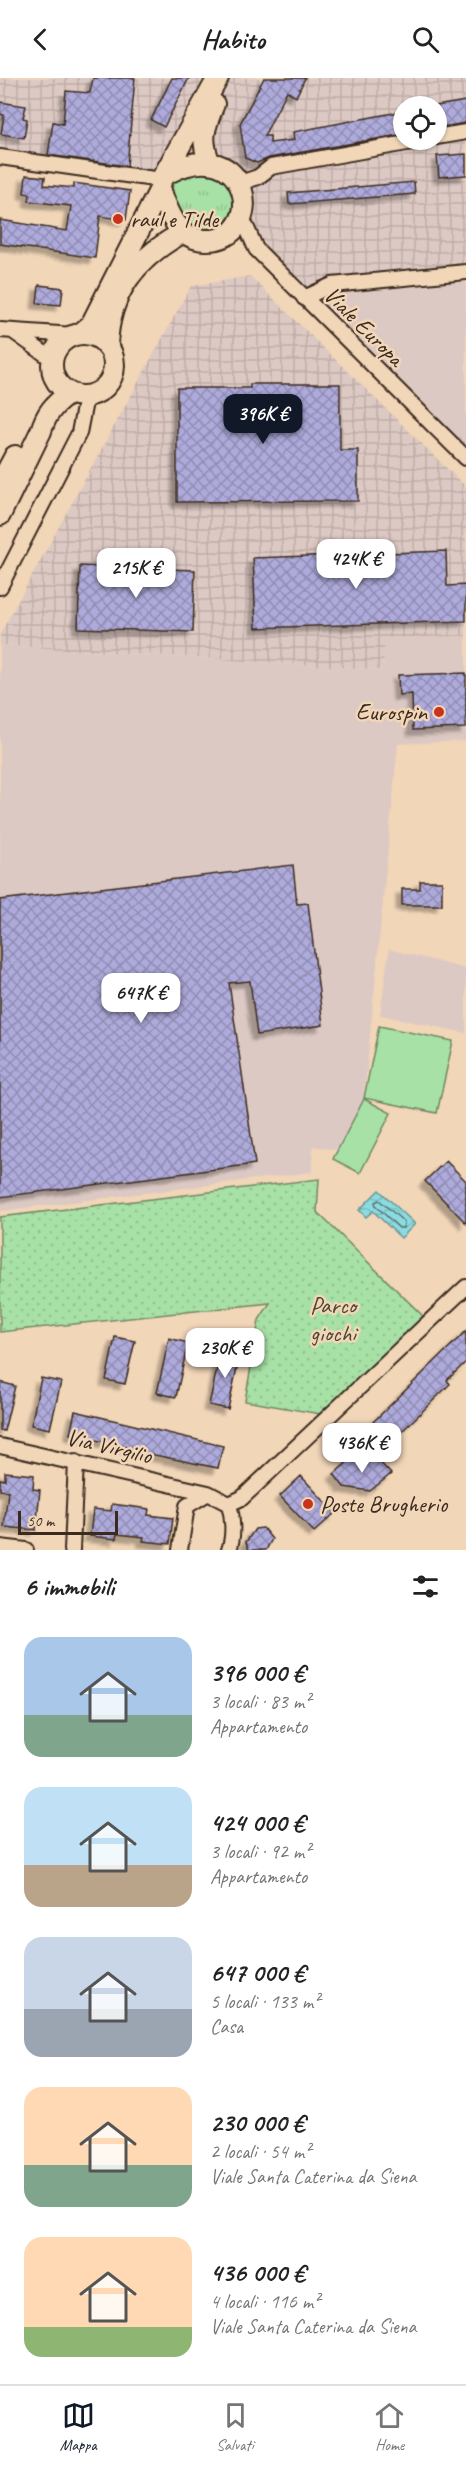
<!DOCTYPE html>
<html lang="it">
<head>
<meta charset="utf-8">
<style>
	body { margin:0; font-family:Caveat,sans-serif; background:#f6f6f6; color:#222; height:100vh; display:flex; flex-direction:column; font-size:22px; white-space:nowrap }
	* { box-sizing:border-box; margin:0 }
	p { font-size:20px; color:#767676 }
	.icon { flex:none; width:33px; height:33px; fill:none; stroke:currentColor; stroke-width:2; stroke-linecap:round; stroke-linejoin:round }
	.map { position:relative; height:1472px; overflow:hidden }
	.side { display:flex; flex-direction:column; background:#fff; flex:1 }
	.side>* { flex:none }
	.buttons { position:absolute; left:393px; top:18px; display:grid; gap:12px }
	.buttons a { display:grid; place-items:center; width:54px; height:54px; border-radius:50%; background:#fff; box-shadow:0 2px 4px #0004; font-size:30px }
	.scale { position:absolute; left:18px; bottom:15px; width:100px; box-sizing:border-box; padding-left:6px; border:3px solid #3b2a1e; border-top:0; font-size:16px; line-height:21px; white-space:nowrap; color:#3b2a1e; -webkit-text-stroke:4px #f1d6b8; paint-order:stroke }
	.price { position:absolute; translate:-50% -51px; padding:0 14px; border-radius:12px; background:#fff; color:#222; font-size:20px; line-height:39px; filter:drop-shadow(0 2px 3px #0008) }
	.price::after { content:''; position:absolute; left:50%; top:36px; width:18px; height:14px; margin-left:-9px; background:inherit; clip-path:polygon(0 0,100% 0,50% 100%) }
	.price.selected { background:#111827; color:#fff }
	ul { padding:0; list-style:none }
	li { display:flex; align-items:center; gap:18px; height:150px; padding:0 24px }
	li span { display:grid; place-items:center; flex:none; width:168px; height:120px; border-radius:18px; color:#555 }
	li>.icon { margin-inline-start:auto }
	span .icon { width:72px; height:72px; fill:#fffc; stroke-width:1 }
	li b { font-size:26px }
	h2 { display:flex; justify-content:space-between; align-items:center; height:72px; padding:0 24px; font-size:26px }
	header { display:flex; justify-content:space-between; align-items:center; height:78px; padding:0 24px; background:#fff; font-size:27px; font-weight:700 }
	.tab-bar { display:flex; justify-content:space-around; align-items:center; height:84px; border-top:2px solid #e0e0e0; background:#fff; font-size:16px; color:#767676 }
	.tab-bar a { display:grid; justify-items:center; gap:3px }
	.tab-bar .selected { color:#111827 }
	.map>svg:first-child { display:block }
</style>
</head>
<body>
<header><svg class="icon" aria-label="back" viewBox="0 0 24 24"><path d="M15 5l-7 7 7 7"/></svg>Habito<svg class="icon" aria-label="search" viewBox="0 0 24 24"><circle cx="10" cy="10" r="6"/><path d="M15 15l6 6"/></svg></header>
<div class="map">
<svg width="466" height="1472" viewBox="0 0 466 1472">
	<defs>
		<pattern id="industrial-grid" width="8" height="8" patternUnits="userSpaceOnUse" patternTransform="scale(1.5)"><rect width="8" height="8" fill="#ddc9c3"/><path d="M0 4h8M4 0v8" fill="none" stroke="#bfada7"/></pattern>
		<pattern id="grass-tufts" width="24" height="20" patternUnits="userSpaceOnUse" patternTransform="scale(1.5)"><rect width="24" height="20" fill="#a7e1a6"/><path d="M3 7l-1-3M5 7V3M7 7l1-3M15 17l-1-3M17 17v-4M19 17l1-3" fill="none" stroke="#91c18e"/></pattern>
		<pattern id="park-dots" width="8" height="8" patternUnits="userSpaceOnUse" patternTransform="scale(1.5)"><rect width="8" height="8" fill="#a7e1a6"/><path d="M2 2h.1M6 6h.1" fill="none" stroke="#91c18e" stroke-width="1.8" stroke-linecap="round"/></pattern>
		<pattern id="water-waves" width="16" height="10" patternUnits="userSpaceOnUse" patternTransform="scale(1.5)"><rect width="16" height="10" fill="#8bdce2"/><path d="M0 5q4-4 8 0t8 0" fill="none" stroke="#79bdc1"/></pattern>
		<pattern id="building-cross-hatch" width="8" height="8" patternUnits="userSpaceOnUse" patternTransform="scale(1.5)"><rect width="8" height="8" fill="#aeabdc"/><path d="M0 0l8 8M0 8l8-8" fill="none" stroke="#8f8bb2"/></pattern>
		<filter id="shadow"><feDropShadow dx="-5.5" dy="5.5" stdDeviation="1.5" flood-color="#0004"/></filter>
	</defs>
	<rect width="100%" height="100%" fill="#f1d6b8"/>
	<filter id="ink" filterUnits="userSpaceOnUse"><feTurbulence type="fractalNoise" baseFrequency=".0167" numOctaves="2"/><feDisplacementMap in="SourceGraphic" scale="12" xChannelSelector="R" yChannelSelector="G"/><feConvolveMatrix kernelMatrix="1 2 1 2 8 2 1 2 1" color-interpolation-filters="sRGB"/></filter>
	<g filter="url(#ink)">
		<path fill="#ddc9c3" d="M466,192V377L304,218Z
			M466,558V663L398,666L364,1020L337,1072L313,1068L312,1094L0,1133V567L383,592L384,560Z
			M389,871L466,891V955L380,937Z"/>
		<path fill="url(#industrial-grid)" fill-rule="evenodd" d="M0,0H217L163,96L0,74Z
			M228,0H466V192L304,218L258,170L211,82L206,53ZM404,28H436V62H404Z
			M250,198L466,409V558L385,560L383,592L0,567V556L191,208Z"/>
		<path fill="url(#grass-tufts)" stroke="#718662" stroke-width="1.5" d="M208,92L229,104C236,127 236,133 222,152C210,153 200,155 189,148C177,140 163,109 180,98C187,94 200,94 208,92Z"/>
		<path fill="url(#park-dots)" stroke="#718662" stroke-width="1.5" d="M319,1101L317,1134L426,1241L326,1337L245,1323L259,1242L270,1225L0,1254V1139Z"/>
		<path fill="#a7e1a6" stroke="#718662" stroke-width="1.5" d="M379,948L453,963L437,1035L364,1020Z
			M364,1021L391,1035L360,1095L333,1081Z"/>
		<path fill="url(#water-waves)" stroke="#6b9594" stroke-width="1.5" d="M379,1112L415,1146L401,1160L373,1133L366,1139L359,1132Z"/>
		<g fill="none" stroke-linecap="round" stroke-linejoin="round">
			<path stroke="#5b716c" stroke-width="1.5" d="M379,1122L404,1144L403,1150H399L376,1128L375,1124Z"/>
		</g>
		<path fill="url(#building-cross-hatch)" stroke="#3b2a1e" stroke-width="1.5" filter="url(#shadow)" d="M93,0H135L127,88L48,77L53,44L63,46L66,13L90,15Z
			M172,0H189L164,49L151,42Z
			M264,0H305L296,19L287,13L264,58H270V65L294,62L293,54L404,33V56L269,80L257,85L245,80L240,46Z
			M466,23V45L436,50V28Z
			M0,24L26,28L23,40L27,41L24,60L1,56L4,37L0,36Z
			M466,76V97L439,99L437,78Z
			M26,97L45,99L44,107L74,110V105L130,113L126,142L100,138L95,180L0,166V142L67,153L71,128L29,123L30,116L24,115Z
			M414,104L415,116L289,126L288,115Z
			M39,207L63,210L61,227L37,225Z
			M250,306H340V372H358V423L177,424V310H250Z
			M446,473L447,508L466,507V543L256,550L253,480Z
			M80,488L195,492L193,554L78,550Z
			M466,595V650L413,652L412,616L399,617L398,597Z
			M293,787L297,826L308,825L323,947L257,957L250,903L229,905L255,1086L0,1119V822Z
			M420,803H442V827H402V811H420Z
			M446,1083L466,1103V1145L425,1103Z
			M466,1253V1284L447,1302L450,1306L392,1363L373,1344Z
			M115,1259L135,1263L125,1306L106,1302Z
			M169,1260L188,1265L176,1319L157,1315Z
			M221,1272L240,1276L228,1331L209,1327Z
			M41,1300L61,1304L50,1351L31,1347Z
			M0,1304L15,1308L4,1353L0,1352Z
			M75,1333L223,1368L218,1390L135,1373V1371L70,1356Z
			M352,1380L378,1382L391,1396L370,1413L344,1409L334,1396Z
			M5,1394L34,1397L33,1411L40,1412L36,1452L4,1449L8,1413L0,1412V1401L5,1402Z
			M301,1398L335,1435L314,1454L280,1418Z
			M112,1426L149,1431L148,1437L173,1440L170,1466L143,1463L144,1459L117,1456L116,1461L90,1458L93,1431L111,1433Z
			M263,1450L272,1461L266,1472H249L246,1464L255,1451Z"/>
		<g fill="none" stroke-linecap="round" stroke-linejoin="round">
			<g stroke="#3b2a1e" stroke-width="18">
				<path id="street" d="M436,59L466,54
					M0,79L161,102
					M240,105L258,99L271,89L424,62
					M242,139L256,171L466,380
					M304,220L332,207L466,194
					M0,252L74,257
					M14,254L52,281
					M0,509L79,355L85,324L91,318
					M0,1368L208,1415
					M229,1426L242,1420L466,1209
					M0,1469L26,1472
					M72,1472L76,1384
					M180,1472L187,1428L208,1415L229,1426C233,1440 234,1458 229,1472"/>
			</g>
			<g stroke="#3b2a1e" stroke-width="24">
				<path id="secondary" d="M209,83C200,59 205,49 214,26
					M160,111C168,133 177,161 205,162C270,164 251,49 166,96
					M52 287a31 31 0 1 1 62 0a31 31 0 1 1-62 0Z
					M80,256L91,247L160,111L161,102L218,0
					M107,268C109,213 137,180 182,155
					M0,406L15,378
					M0,437L41,353C46,336 54,326 69,316"/>
			</g>
			<use href="#street" stroke="#f1d6b8" stroke-width="14"/>
			<use href="#secondary" stroke="#f1d6b8" stroke-width="20"/>
		</g>
	</g>
	<g fill="#c8321e" stroke="#f1d6b8" stroke-width="2">
		<circle cx="118" cy="141" r="6"/>
		<circle cx="439" cy="634" r="6"/>
		<circle cx="308" cy="1426" r="6"/>
	</g>
	<g text-anchor="middle" stroke-width="5" stroke-linejoin="round" paint-order="stroke">
		<g font-size="24" fill="#3b2a1e" stroke="#f1d6b8" text-anchor="start">
			<text x="130" y="149">raul e Tilde</text>
			<text x="427" y="642" text-anchor="end">Eurospin</text>
			<text x="320" y="1434">Poste Brugherio</text>
		</g>
		<g font-size="24" fill="#3b2a1e" stroke="#f1d6b8">
			<text transform="translate(364 248) rotate(45)" y="8">Viale Europa</text>
			<text transform="translate(109 1368) rotate(13)" y="8">Via Virgilio</text>
		</g>
		<g font-size="24" fill="#4b4532" stroke="#f1d6b8">
			<text x="333" y="1235">Parco<tspan x="333" dy="28">giochi</tspan></text>
		</g>
	</g>
</svg>
<div class="buttons">
<a><svg class="icon" aria-label="locate" viewBox="0 0 24 24"><circle cx="12" cy="12" r="6"/><path d="M12 2v4M12 18v4M2 12h4M18 12h4"/></svg></a>
</div>
<div class="scale">50 m</div>
<b class="price selected" style="left:263px;top:367px">396K €</b>
<b class="price" style="left:356px;top:512px">424K €</b>
<b class="price" style="left:136px;top:521px">215K €</b>
<b class="price" style="left:141px;top:946px">647K €</b>
<b class="price" style="left:225px;top:1301px">230K €</b>
<b class="price" style="left:362px;top:1396px">436K €</b>
</div>
<section class="side">
<h2>6 immobili<svg class="icon" aria-label="filters" viewBox="0 0 24 24"><path d="M4 7h16M4 17h16"/><circle cx="9" cy="7" r="2"/><circle cx="15" cy="17" r="2"/></svg></h2>
<ul>
<li><span style="background:linear-gradient(#a9c7e8 65%,#7fa58c 0)"><svg class="icon" aria-label="home" viewBox="0 0 24 24"><path d="M3 11l9-7 9 7M6 9v11h12V9"/></svg></span><div><b>396 000 €</b><p>3 locali · 83 m²</p><p>Appartamento</p></div></li>
<li><span style="background:linear-gradient(#bfe0f5 65%,#b9a48a 0)"><svg class="icon" aria-label="home" viewBox="0 0 24 24"><path d="M3 11l9-7 9 7M6 9v11h12V9"/></svg></span><div><b>424 000 €</b><p>3 locali · 92 m²</p><p>Appartamento</p></div></li>
<li><span style="background:linear-gradient(#c9d6e8 60%,#9aa5b1 0)"><svg class="icon" aria-label="home" viewBox="0 0 24 24"><path d="M3 11l9-7 9 7M6 9v11h12V9"/></svg></span><div><b>647 000 €</b><p>5 locali · 133 m²</p><p>Casa</p></div></li>
<li><span style="background:linear-gradient(#ffd9b3 65%,#7fa58c 0)"><svg class="icon" aria-label="home" viewBox="0 0 24 24"><path d="M3 11l9-7 9 7M6 9v11h12V9"/></svg></span><div><b>230 000 €</b><p>2 locali · 54 m²</p><p>Viale Santa Caterina da Siena</p></div></li>
<li><span style="background:linear-gradient(#ffd9b3 75%,#8fb573 0)"><svg class="icon" aria-label="home" viewBox="0 0 24 24"><path d="M3 11l9-7 9 7M6 9v11h12V9"/></svg></span><div><b>436 000 €</b><p>4 locali · 116 m²</p><p>Viale Santa Caterina da Siena</p></div></li>
</ul>
</section>
<nav class="tab-bar">
<a class="selected"><svg class="icon" aria-label="map" viewBox="0 0 24 24"><path d="M3 6l6-2 6 2 6-2v14l-6 2-6-2-6 2zM9 4v14M15 6v14"/></svg>Mappa</a>
<a><svg class="icon" aria-label="saved" viewBox="0 0 24 24"><path d="M7 4h10v16l-5-4-5 4z"/></svg>Salvati</a>
<a><svg class="icon" aria-label="home" viewBox="0 0 24 24"><path d="M3 11l9-7 9 7M6 9v11h12V9"/></svg>Home</a>
</nav>
</body>
</html>
